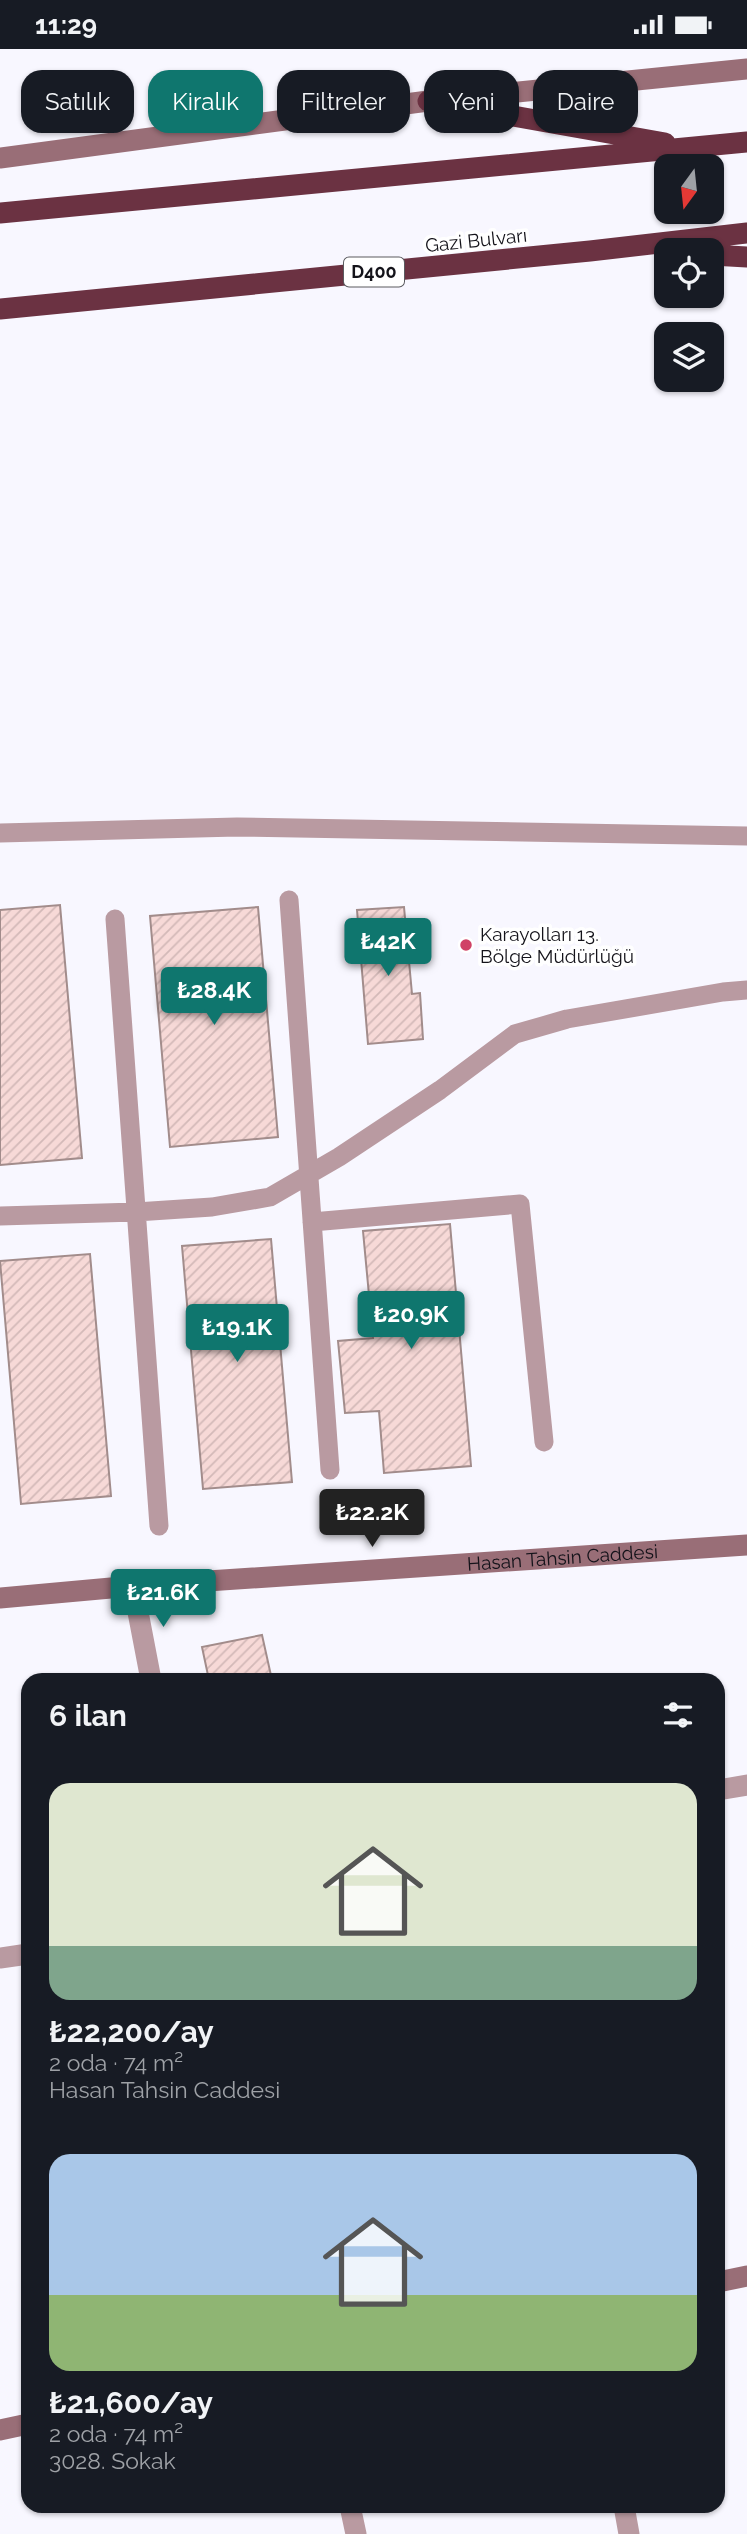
<!DOCTYPE html>
<html lang="tr">
<head>
<meta charset="utf-8">
<style>
	body { margin:0; font-family:Raleway,sans-serif; background:#242831; color:#f1f3f6; height:100vh; display:flex; flex-direction:column; font-size:26px; white-space:nowrap }
	* { box-sizing:border-box; margin:0 }
	p { font-size:23px; color:#9ea1a6 }
	.icon { flex:none; width:38px; height:38px; fill:none; stroke:currentColor; stroke-width:2; stroke-linecap:round; stroke-linejoin:round }
	.map { position:relative; flex:1; overflow:hidden }
	.side { position:absolute; left:21px; top:1624px; width:704px; height:840px; display:flex; flex-direction:column; background:#171b24; border-radius:21px; box-shadow:0 2px 5px #0004 }
	.side>* { flex:none }
	.top-card { position:absolute; left:21px; top:21px; width:705px; height:63px; display:flex; gap:14px }
	.needle { width:46px; rotate:195deg }
	.fabs { position:absolute; left:654px; top:105px; display:grid; gap:14px }
	.fabs a { display:grid; place-items:center; width:70px; height:70px; border-radius:14px; background:#171b24; box-shadow:0 2px 5px #0004; font-size:35px }
	.price { position:absolute; translate:-50% -60px; padding:0 16px; border-radius:7px; background:#0f766e; color:#fff; font-size:23px; line-height:46px; filter:drop-shadow(0 2px 4px #0008) }
	.price::after { content:''; position:absolute; left:50%; top:42px; width:21px; height:16px; margin-left:-10px; background:inherit; clip-path:polygon(0 0,100% 0,50% 100%) }
	.price.on { background:#222; color:#fff }
	ul { padding:0; list-style:none }
	li { display:grid; align-content:center; gap:14px; height:371px; padding:0 28px }
	li span { display:grid; place-items:center; height:217px; border-radius:21px; color:#555 }
	li>.icon { margin-inline-start:auto }
	span .icon { width:126px; height:126px; fill:#fffc; stroke-width:1 }
	li b { font-size:30px }
	h2 { display:flex; justify-content:space-between; align-items:center; height:84px; padding:0 28px; font-size:30px }
	.pill { padding:0 24px; border-radius:21px; background:#171b24; box-shadow:0 2px 5px #0004; font-size:24px; line-height:63px }
	.pill.on { background:#0f766e; color:#fff }
	.status { display:flex; justify-content:space-between; align-items:center; height:49px; padding:0 35px; background:#171b24; direction:ltr }
	.status svg { height:19px; fill:currentColor }
	.map>svg:first-child { display:block }
</style>
</head>
<body>
<div class="status"><b>11:29</b><svg viewBox="0 0 49 12"><path d="M0 12V9h3v3zM5 12V6h3v6zM10 12V3h3v9zM15 12V0h3v12zM26 1h20v11H26zM47 4h2v5h-2z"/></svg></div>
<div class="map">
<svg width="747" height="2485" viewBox="0 0 747 2485">
	<defs>
		<pattern id="building-hatch" width="6" height="6" patternUnits="userSpaceOnUse" patternTransform="scale(1.75)"><rect width="6" height="6" fill="#f7d9d7"/><path d="M-1 1l2-2M0 6l6-6M5 7l2-2" fill="none" stroke="#d3b9b8"/></pattern>
	</defs>
	<rect width="100%" height="100%" fill="#f8f7ff"/>
	<path fill="url(#building-hatch)" stroke="#a28c8b" stroke-width="2" d="M60,856L82,1109L0,1116V861Z
		M258,858L278,1088L170,1098L150,867Z
		M404,858L412,945L420,944L423,990L368,995L357,861Z
		M450,1175L471,1417L384,1424L379,1362L345,1364L338,1292L373,1289L363,1182Z
		M271,1190L292,1433L203,1440L182,1197Z
		M90,1205L111,1447L21,1455L0,1212Z
		M262,1586L272,1631H209L202,1598Z"/>
	<g fill="none" stroke-linecap="round" stroke-linejoin="round">
		<path stroke="#b99aa1" stroke-width="19" d="M0,784L237,778L747,787
			M289,851L330,1421
			M115,870L159,1477
			M0,1167L136,1163L212,1158L270,1148L339,1108L440,1041L515,985L567,970L723,943L747,941
			M312,1173L520,1155L544,1393"/>
		<path stroke="#b99aa1" stroke-width="21" d="M133,1537L151,1631
			M718,1741L747,1736
			M0,1909L28,1905
			M350,2457L356,2485
			M624,2457L629,2485"/>
		<g stroke="#996e77" stroke-width="21">
			<path d="M0,109L428,52L747,20"/>
			<path id="s1" d="M0,1549L133,1537L747,1496"/>
			<path d="M718,2233L747,2227"/>
			<path d="M0,2381L28,2375"/>
		</g>
		<path stroke="#6b3242" stroke-width="21" d="M428,52L665,94
			M0,164L747,93
			M712,206L747,208
			M0,260L590,202L747,184"/>
	</g>
	<circle fill="#d04166" stroke="#fff" stroke-width="2.5" cx="466" cy="896" r="7"/>
	<g text-anchor="middle" stroke-width="7" stroke-linejoin="round" paint-order="stroke">
		<rect fill="#fff" stroke="#5a5a5f" stroke-width="2" x="344" y="208.5" width="60" height="29" rx="5"/>
		<g font-size="18" font-weight="bold" fill="#14131a">
			<text x="374" y="229">D400</text>
		</g>
		<g font-size="19" fill="#14131a" stroke="#fff">
			<text transform="translate(476 191) rotate(-6)" y="7">Gazi Bulvarı</text>
			<text dy="7" stroke="none"><textPath href="#s1" startOffset="564">Hasan Tahsin Caddesi</textPath></text>
		</g>
		<g font-size="19" fill="#14131a" stroke="#fff" text-anchor="start">
			<text x="480" y="892">Karayolları 13.<tspan x="480" dy="22">Bölge Müdürlüğü</tspan></text>
		</g>
	</g>
</svg>
<div class="fabs">
<a><svg class="needle" viewBox="-14 -14 28 28"><path d="M0-13l5 13h-10z" fill="#e53935"/><path d="M0 13l5-13h-10z" fill="#9ea1a6"/></svg></a>
<a><svg class="icon" aria-label="locate" viewBox="0 0 24 24"><circle cx="12" cy="12" r="6"/><path d="M12 2v4M12 18v4M2 12h4M18 12h4"/></svg></a>
<a><svg class="icon" aria-label="layers" viewBox="0 0 24 24"><path d="M12 4l9 5-9 5-9-5zM3 14l9 5 9-5"/></svg></a>
</div>
<b class="price" style="left:388px;top:929px">₺42K</b>
<b class="price" style="left:214px;top:978px">₺28.4K</b>
<b class="price" style="left:411px;top:1302px">₺20.9K</b>
<b class="price" style="left:237px;top:1315px">₺19.1K</b>
<b class="price on" style="left:372px;top:1500px">₺22.2K</b>
<b class="price" style="left:163px;top:1580px">₺21.6K</b>
<div class="top-card">
<a class="pill">Satılık</a>
<a class="pill on">Kiralık</a>
<a class="pill">Filtreler</a>
<a class="pill">Yeni</a>
<a class="pill">Daire</a>
</div>
<section class="side">
<h2>6 ilan<svg class="icon" aria-label="filters" viewBox="0 0 24 24"><path d="M4 7h16M4 17h16"/><circle cx="9" cy="7" r="2"/><circle cx="15" cy="17" r="2"/></svg></h2>
<ul>
<li><span style="background:linear-gradient(#dfe7d0 75%,#7fa58c 0)"><svg class="icon" aria-label="home" viewBox="0 0 24 24"><path d="M3 11l9-7 9 7M6 9v11h12V9"/></svg></span><div><b>₺22,200/ay</b><p>2 oda · 74 m²</p><p>Hasan Tahsin Caddesi</p></div></li>
<li><span style="background:linear-gradient(#a9c7e8 65%,#8fb573 0)"><svg class="icon" aria-label="home" viewBox="0 0 24 24"><path d="M3 11l9-7 9 7M6 9v11h12V9"/></svg></span><div><b>₺21,600/ay</b><p>2 oda · 74 m²</p><p>3028. Sokak</p></div></li>
</ul>
</section>
</div>
</body>
</html>
